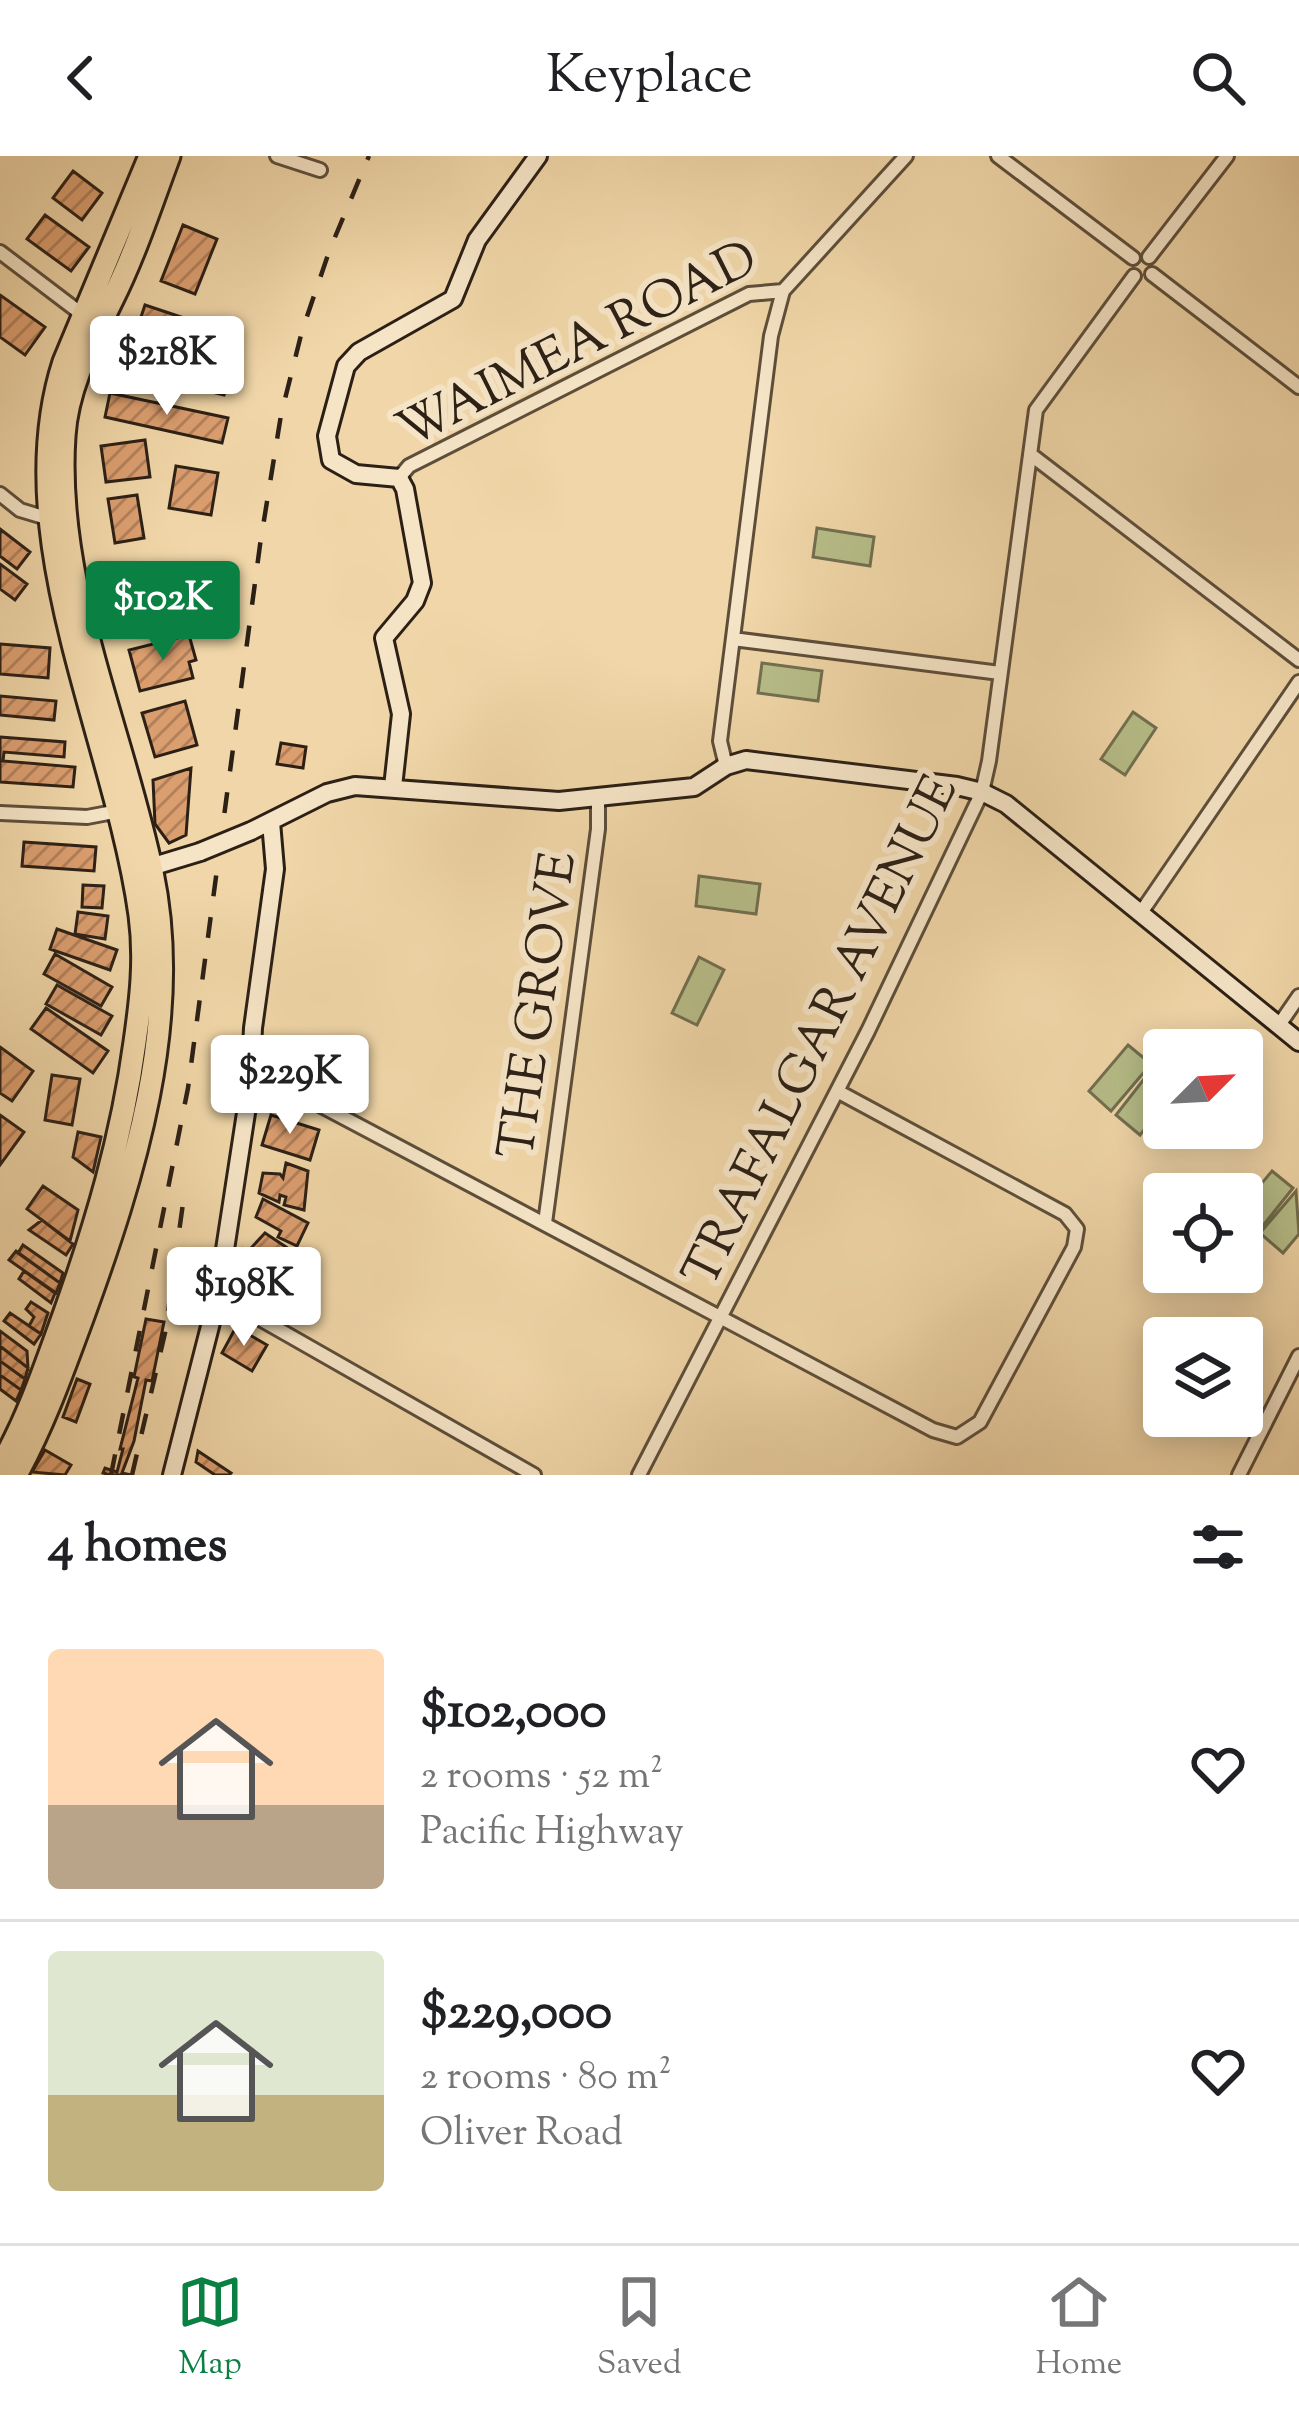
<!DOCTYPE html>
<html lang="en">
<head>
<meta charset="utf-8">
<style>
	body { margin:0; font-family:"Sorts Mill Goudy",serif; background:#f2f2f2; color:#202124; height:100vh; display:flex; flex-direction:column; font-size:45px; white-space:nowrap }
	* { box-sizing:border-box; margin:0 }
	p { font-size:39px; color:#757577 }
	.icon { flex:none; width:66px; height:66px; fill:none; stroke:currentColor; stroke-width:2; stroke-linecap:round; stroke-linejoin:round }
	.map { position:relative; height:1319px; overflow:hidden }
	.sheet { display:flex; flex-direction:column; background:#fff; flex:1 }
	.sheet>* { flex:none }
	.needle { width:78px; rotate:66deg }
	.fabs { position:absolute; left:1143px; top:873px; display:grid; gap:24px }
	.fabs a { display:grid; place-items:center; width:120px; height:120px; border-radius:12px; background:#fff; box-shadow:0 6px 30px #0003; font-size:60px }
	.price { position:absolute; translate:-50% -102px; padding:0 27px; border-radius:12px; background:#fff; color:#222; font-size:39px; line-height:78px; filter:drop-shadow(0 3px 6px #0008) }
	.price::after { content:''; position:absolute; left:50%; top:72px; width:36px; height:27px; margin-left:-18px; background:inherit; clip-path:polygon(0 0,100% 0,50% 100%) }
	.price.selected { background:#0b8043; color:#fff }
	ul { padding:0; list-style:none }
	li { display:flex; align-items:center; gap:36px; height:300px; padding:0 48px }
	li+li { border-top:3px solid #e0e0e0 }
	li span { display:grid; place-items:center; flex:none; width:336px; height:240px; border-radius:12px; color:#555 }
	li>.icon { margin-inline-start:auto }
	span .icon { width:144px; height:144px; fill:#fffc; stroke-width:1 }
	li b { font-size:51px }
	h2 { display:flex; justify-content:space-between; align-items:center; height:144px; padding:0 48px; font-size:51px }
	header { display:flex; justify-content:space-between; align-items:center; height:156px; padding:0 48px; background:#fff; font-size:54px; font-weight:600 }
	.menu { display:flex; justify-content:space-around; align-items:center; height:168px; border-top:3px solid #e0e0e0; background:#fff; font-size:33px; color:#757577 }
	.menu a { display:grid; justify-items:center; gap:6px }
	.menu .selected { color:#0b8043 }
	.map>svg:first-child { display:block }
</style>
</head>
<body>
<header><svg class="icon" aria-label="back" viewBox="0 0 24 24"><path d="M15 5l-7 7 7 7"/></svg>Keyplace<svg class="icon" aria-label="search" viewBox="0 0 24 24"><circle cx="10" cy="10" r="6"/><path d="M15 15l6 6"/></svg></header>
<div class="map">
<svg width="1299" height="1319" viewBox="0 0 1299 1319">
	<defs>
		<pattern id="building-hatch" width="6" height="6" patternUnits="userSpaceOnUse" patternTransform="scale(3)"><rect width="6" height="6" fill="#db9e6f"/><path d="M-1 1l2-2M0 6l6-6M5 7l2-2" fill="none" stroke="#b2805a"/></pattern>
	</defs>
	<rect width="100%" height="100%" fill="#f0d6a8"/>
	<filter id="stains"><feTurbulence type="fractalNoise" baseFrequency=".00167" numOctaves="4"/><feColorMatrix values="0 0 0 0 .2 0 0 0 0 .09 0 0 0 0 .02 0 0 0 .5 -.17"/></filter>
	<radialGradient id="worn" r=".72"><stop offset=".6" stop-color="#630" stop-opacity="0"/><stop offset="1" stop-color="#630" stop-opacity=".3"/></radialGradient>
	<path fill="#b7be89" stroke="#726f50" stroke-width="3" d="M817,372L874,381L870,410L813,401Z
		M762,507L822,515L818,545L758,537Z
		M1133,556L1156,572L1125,619L1101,603Z
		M699,720L760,728L756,758L696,750Z
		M699,801L724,814L697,869L672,857Z
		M1128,889L1151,908L1111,955L1089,935Z
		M1155,909L1164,917V948L1140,979L1116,959Z
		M1272,1015L1293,1032L1257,1077L1242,1064V1051Z
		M1296,1035L1299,1078L1283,1097L1260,1077Z"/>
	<path fill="url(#building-hatch)" stroke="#2c2016" stroke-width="3" d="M73,15L102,37L82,64L53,42Z
		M45,59L89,91L71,115L27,83Z
		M183,69L217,83L195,138L161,125Z
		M0,139L45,171L25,199L0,181Z
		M145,149L232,178L226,197L139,167Z
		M121,194L229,221L224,239L116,213Z
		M110,237L228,262L222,287L105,261Z
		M145,284L150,321L106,326L101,290Z
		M176,310L218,317L211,359L169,352Z
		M137,339L144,382L115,387L108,343Z
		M0,373L30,396L17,413L0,400Z
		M146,407L152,458L117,462L111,411Z
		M198,407L206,460L172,465L164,412Z
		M0,408L27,428L15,444L0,433Z
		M189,479L196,504L189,506L193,522L140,535L129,494Z
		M0,488L50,492L48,522L0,518Z
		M0,540L56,545L54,564L0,559Z
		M185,545L197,589L155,601L142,557Z
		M0,581L65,586L64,601L4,596L3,605L75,611L73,631L0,626Z
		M281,587L306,591L303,612L277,608Z
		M191,612L186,679L169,687L155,668L153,624Z
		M24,686L96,691L94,715L22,710Z
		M83,729L104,730L102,752L82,751Z
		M78,756L108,760L105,783L75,778Z
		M57,773L117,794L110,814L50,793Z
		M55,798L112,831L101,850L44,818Z
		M57,829L112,860L101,879L46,848Z
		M46,852L108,895L93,917L31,873Z
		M0,891L33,915L12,945L0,937Z
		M52,919L80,923L72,969L45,964Z
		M0,959L24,976L0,1009Z
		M271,959L319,974L310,1004L262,989Z
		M78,976L101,981L93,1016L73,1001Z
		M286,1007L308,1015L304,1054L284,1049L286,1041L280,1039L279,1046L259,1037L263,1017L280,1018L283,1022Z
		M43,1030L78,1054L70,1085L27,1053Z
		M263,1043L308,1067L297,1090L278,1081L281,1075L256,1061Z
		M42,1064L73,1088L66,1099L29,1074Z
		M265,1077L286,1091L273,1104L251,1092Z
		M23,1089L63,1117L60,1127L18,1097Z
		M243,1093L276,1115L272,1123L281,1128L272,1144L240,1131L236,1122Z
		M16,1095L60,1127L56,1137L9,1104Z
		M24,1115L55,1137L51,1147L19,1123Z
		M31,1146L48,1157L41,1178L29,1170L34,1161L26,1153Z
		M10,1157L41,1178L34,1188L4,1165Z
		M146,1163L164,1166L152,1225L146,1224L134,1285L122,1317L131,1319H110L103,1317L105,1312L117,1316L123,1293H120L138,1222L134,1221Z
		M236,1171L267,1189L252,1215L222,1197Z
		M0,1175L27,1195L28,1212L0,1190Z
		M0,1190L28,1212L25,1223L0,1205Z
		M0,1205L25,1223L21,1234L0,1219Z
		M0,1219L21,1234L16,1245L0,1233Z
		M77,1223L90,1228L76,1266L63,1261Z
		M45,1294L71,1309L65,1319L32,1316Z
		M198,1295L231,1317L229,1319H215L196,1306Z"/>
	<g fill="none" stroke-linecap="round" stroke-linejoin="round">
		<g stroke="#5d4e3a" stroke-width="18">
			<path id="street" d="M277,0L320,14
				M998,0L1133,102
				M0,96L83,159
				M1149,101L1227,0
				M1152,118L1299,231
				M1030,298L1299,504
				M399,322L409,310L749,138L783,135L906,0
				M0,338L20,354L50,363
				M733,483L1000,517
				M726,610L720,585L771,180L783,135
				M0,657L87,661L124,654
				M1140,758L1299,526
				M1279,869L1299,840
				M250,912L933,1274L957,1281L980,1266L1074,1091L1077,1073L1065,1058L837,935
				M545,1067L598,673V642
				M218,1139L534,1319
				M639,1319L868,875L982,636L989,605L1036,254L1134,120
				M1239,1319L1299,1200"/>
		</g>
		<g stroke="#2c2016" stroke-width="22">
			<path id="secondary" d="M393,631L401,558L384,482L415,445L422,427L405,333L399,322L356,318L331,304L327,280L346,210L359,196L453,143L477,84L538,0
				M251,675L327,637L355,630L559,645L694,631L726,610L746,604L957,630L982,636L1006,648L1299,886
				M144,713L200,696
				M172,1319L218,1139L250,931L253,872L275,713L271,666"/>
		</g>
		<g stroke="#2c2016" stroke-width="27">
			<path id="highway" d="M0,1311C28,1263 45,1211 64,1159C96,1069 122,982 135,886C141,844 146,803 140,759C116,584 7,381 64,206L150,0
				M16,1319C44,1268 63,1214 83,1160C134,1020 183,864 152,716C122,572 54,429 64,280C67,231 91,187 112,144C135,98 151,48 169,0"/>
		</g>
		<use href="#street" stroke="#f5e4c6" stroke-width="12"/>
		<use href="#secondary" stroke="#f5e4c6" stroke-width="16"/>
		<use href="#highway" stroke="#f0d6a8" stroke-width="21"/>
		<path stroke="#2c2016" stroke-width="4.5" stroke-dasharray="21 21" stroke-linecap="butt" d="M111,1319L188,932L260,389L281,259L302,175L330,93L369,0
			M132,1319L165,1177L185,1033"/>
		<g stroke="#2c2016" stroke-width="22" stroke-linecap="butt">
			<path id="secondary-bridge" d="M200,696L251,675"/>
		</g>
		<use href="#secondary-bridge" stroke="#f5e4c6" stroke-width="16"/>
	</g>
	<g text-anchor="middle" stroke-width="12" stroke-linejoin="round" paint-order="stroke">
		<g font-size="51" fill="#2c2016" stroke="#f5e4c6">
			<text transform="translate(576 186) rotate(-27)" y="18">WAIMEA ROAD</text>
			<text transform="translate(535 849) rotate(-82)" y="18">THE GROVE</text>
			<text transform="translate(818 874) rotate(-64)" y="18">TRAFALGAR AVENUE</text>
		</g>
	</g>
	<rect width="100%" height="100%" filter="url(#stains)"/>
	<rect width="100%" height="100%" fill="url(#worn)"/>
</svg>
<div class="fabs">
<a><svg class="needle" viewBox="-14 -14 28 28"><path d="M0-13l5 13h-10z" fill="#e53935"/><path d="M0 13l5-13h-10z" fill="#757577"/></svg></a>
<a><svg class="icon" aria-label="locate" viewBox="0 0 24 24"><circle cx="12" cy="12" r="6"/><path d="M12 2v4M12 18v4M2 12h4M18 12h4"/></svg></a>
<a><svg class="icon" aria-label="layers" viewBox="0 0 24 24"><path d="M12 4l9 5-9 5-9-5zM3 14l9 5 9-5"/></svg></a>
</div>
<b class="price" style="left:167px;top:262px">$218K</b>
<b class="price selected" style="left:163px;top:507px">$102K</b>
<b class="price" style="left:290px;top:981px">$229K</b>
<b class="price" style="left:244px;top:1193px">$198K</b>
</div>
<section class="sheet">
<h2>4 homes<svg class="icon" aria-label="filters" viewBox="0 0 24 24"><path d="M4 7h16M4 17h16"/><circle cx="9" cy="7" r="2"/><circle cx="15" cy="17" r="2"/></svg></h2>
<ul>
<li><span style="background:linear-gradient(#ffd9b3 65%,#b9a48a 0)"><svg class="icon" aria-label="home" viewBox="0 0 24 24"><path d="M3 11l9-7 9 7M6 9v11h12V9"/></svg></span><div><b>$102,000</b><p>2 rooms · 52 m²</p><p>Pacific Highway</p></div><svg class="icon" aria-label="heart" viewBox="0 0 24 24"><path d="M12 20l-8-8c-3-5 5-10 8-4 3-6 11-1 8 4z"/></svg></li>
<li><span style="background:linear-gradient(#dfe7d0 60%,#c2b280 0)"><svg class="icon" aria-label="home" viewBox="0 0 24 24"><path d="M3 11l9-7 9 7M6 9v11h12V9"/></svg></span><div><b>$229,000</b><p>2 rooms · 80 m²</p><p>Oliver Road</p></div><svg class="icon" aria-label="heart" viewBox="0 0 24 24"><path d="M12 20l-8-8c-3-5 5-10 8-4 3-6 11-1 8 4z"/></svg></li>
</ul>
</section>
<nav class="menu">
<a class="selected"><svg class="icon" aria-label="map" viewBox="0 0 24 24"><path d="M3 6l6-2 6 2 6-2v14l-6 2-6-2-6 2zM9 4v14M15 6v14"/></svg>Map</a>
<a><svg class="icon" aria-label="saved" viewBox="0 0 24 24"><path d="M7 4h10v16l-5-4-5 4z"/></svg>Saved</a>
<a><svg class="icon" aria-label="home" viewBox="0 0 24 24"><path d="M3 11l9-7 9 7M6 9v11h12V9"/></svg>Home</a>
</nav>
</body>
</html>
